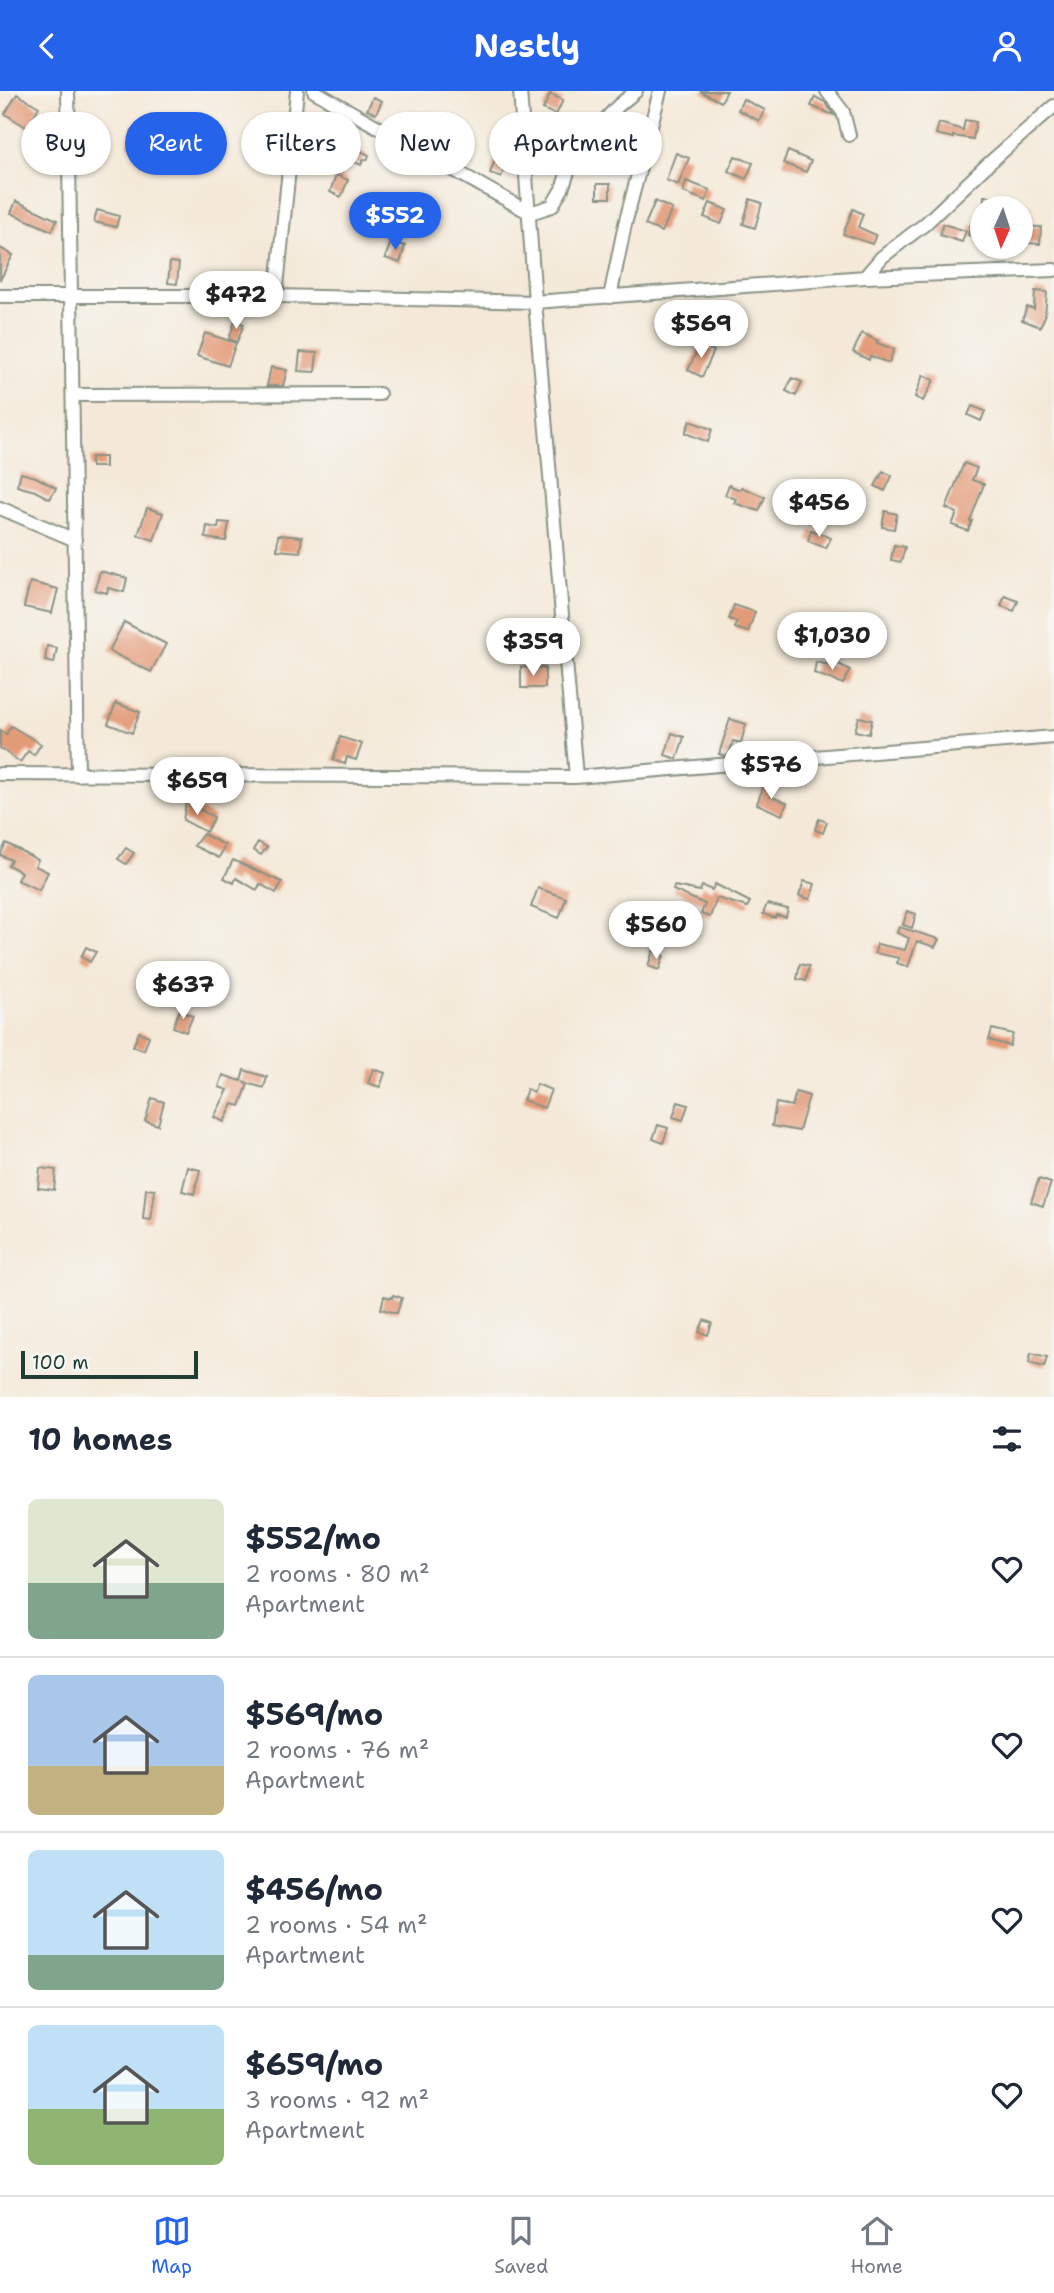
<!DOCTYPE html>
<html lang="en">
<head>
<meta charset="utf-8">
<style>
	body { margin:0; font-family:"Shantell Sans",sans-serif; background:#f2f2f3; color:#1f2937; height:100vh; display:flex; flex-direction:column; font-size:26px; white-space:nowrap }
	* { box-sizing:border-box; margin:0 }
	p { font-size:23px; color:#747a83 }
	.icon { flex:none; width:38px; height:38px; fill:none; stroke:currentColor; stroke-width:2; stroke-linecap:round; stroke-linejoin:round }
	.map { position:relative; height:1306px; overflow:hidden }
	.drawer { display:flex; flex-direction:column; background:#fff; flex:1 }
	.drawer>* { flex:none }
	.banner { position:absolute; left:21px; top:21px; width:700px; height:63px; display:flex; gap:14px }
	.needle { width:46px; rotate:183deg }
	.controls { position:absolute; left:970px; top:105px; display:grid; gap:14px }
	.controls a { display:grid; place-items:center; width:63px; height:63px; border-radius:50%; background:#fff; box-shadow:0 2px 5px #0004; font-size:35px }
	.scale { position:absolute; left:21px; bottom:18px; width:177px; box-sizing:border-box; padding-left:7px; border:4px solid #1f3d34; border-top:0; font-size:19px; line-height:24px; white-space:nowrap; color:#1f3d34; -webkit-text-stroke:5px #f6f6f2; paint-order:stroke }
	.price { position:absolute; translate:-50% -60px; padding:0 16px; border-radius:24px; background:#fff; color:#222; font-size:23px; line-height:46px; filter:drop-shadow(0 2px 4px #0008) }
	.price::after { content:''; position:absolute; left:50%; top:42px; width:21px; height:16px; margin-left:-10px; background:inherit; clip-path:polygon(0 0,100% 0,50% 100%) }
	.price.active { background:#2563eb; color:#fff }
	ul { padding:0; list-style:none }
	li { display:flex; align-items:center; gap:21px; height:175px; padding:0 28px }
	li+li { border-top:2px solid #e0e1e3 }
	li span { display:grid; place-items:center; flex:none; width:196px; height:140px; border-radius:10px; color:#555 }
	li>.icon { margin-inline-start:auto }
	span .icon { width:84px; height:84px; fill:#fffc; stroke-width:1 }
	li b { font-size:30px }
	h2 { display:flex; justify-content:space-between; align-items:center; height:84px; padding:0 28px; font-size:30px }
	.pill { padding:0 24px; border-radius:32px; background:#fff; box-shadow:0 2px 5px #0004; font-size:24px; line-height:63px }
	.pill.active { background:#2563eb; color:#fff }
	header { display:flex; justify-content:space-between; align-items:center; height:91px; padding:0 28px; background:#2563eb; color:#fff; font-size:32px; font-weight:700 }
	.tab-bar { display:flex; justify-content:space-around; align-items:center; height:98px; border-top:2px solid #e0e1e3; background:#fff; font-size:19px; color:#747a83 }
	.tab-bar a { display:grid; justify-items:center; gap:4px }
	.tab-bar .active { color:#2563eb }
	.map>svg:first-child { display:block }
</style>
</head>
<body>
<header><svg class="icon" aria-label="back" viewBox="0 0 24 24"><path d="M15 5l-7 7 7 7"/></svg>Nestly<svg class="icon" aria-label="person" viewBox="0 0 24 24"><circle cx="12" cy="8" r="4"/><path d="M4 21q1-7 8-7t8 7"/></svg></header>
<div class="map">
<svg width="1054" height="1306" viewBox="0 0 1054 1306">
	<rect width="100%" height="100%" fill="#f6f6f2"/>
	<filter id="ink" filterUnits="userSpaceOnUse"><feTurbulence type="fractalNoise" baseFrequency=".0143" numOctaves="2"/><feDisplacementMap in="SourceGraphic" scale="14" xChannelSelector="R" yChannelSelector="G"/><feConvolveMatrix kernelMatrix="1 2 1 2 8 2 1 2 1" color-interpolation-filters="sRGB"/></filter>
	<filter id="wash" filterUnits="userSpaceOnUse"><feTurbulence type="fractalNoise" baseFrequency=".00686" numOctaves="4" result="noise"/><feDisplacementMap in="SourceGraphic" scale="28" xChannelSelector="R" yChannelSelector="G"/><feGaussianBlur stdDeviation="1.57" result="paint"/><feColorMatrix in="noise" values="0 0 0 0 0 0 0 0 0 0 0 0 0 0 0 0 0 1.4 0 .05"/><feComposite in="paint" operator="in"/></filter>
	<g filter="url(#wash)">
		<rect width="100%" height="100%" fill="#f4e9d8"/>
		<g id="blocks">
			<path fill="#e39a77" d="M700,0H727L721,11Z
				M17,3L39,16L32,28L54,42L49,50L5,23Z
				M550,3L563,9L556,24L543,18Z
				M373,6L382,10L376,23L367,19Z
				M815,6L825,11L834,24L811,15Z
				M743,8L765,19L759,30L738,19Z
				M965,29L976,31L973,48L953,45V47L936,43L939,32L963,39Z
				M132,39L144,42L141,56L129,54Z
				M324,47L348,54L369,64L367,69L364,68L361,74L346,67L347,63L322,55Z
				M788,60L811,70L806,81L783,72Z
				M676,62L689,67L678,94L666,89Z
				M735,65L753,72L746,88L728,80Z
				M495,68L506,72L501,86L490,82Z
				M336,84L348,89L341,106L330,101Z
				M686,90L710,99L706,110L683,101Z
				M597,93H610V107H597Z
				M984,105H995V117H984Z
				M750,108L762,112L755,137L743,133Z
				M16,110L57,129L52,140L11,122Z
				M655,110L672,118L662,141L645,134Z
				M710,112L727,119L721,133L704,126Z
				M384,117L400,124L394,137L378,130Z
				M853,118L863,123L858,136L876,144L872,153L843,143Z
				M97,119L119,125L116,136L94,131Z
				M943,133L966,140L962,151L940,144Z
				M971,133L982,135V147L968,144Z
				M1020,135L1041,136L1040,153L1028,152L1029,149L1020,148Z
				M391,151L405,155L400,172L385,167Z
				M0,157L13,164L0,189Z
				M170,171L179,172L177,193L168,192Z
				M1035,200L1047,201L1045,225L1040,236L1022,229L1027,216L1034,218Z
				M235,230L244,233L237,251L229,248Z
				M205,242L236,252L228,275L197,265Z
				M862,242L878,250L877,252L894,258L889,272L870,265L869,269L853,261Z
				M700,253L714,260L702,286L688,279Z
				M300,261L317,262L315,281L298,280Z
				M271,276L287,279L283,295H267Z
				M923,284L934,289L923,310L915,306Z
				M792,287L802,291L796,305L786,300Z
				M972,315L985,320L981,330L968,324Z
				M690,330L712,338L708,351L685,342Z
				M91,366H105V376H91Z
				M964,372L977,377L972,389L984,393L970,430H972L968,440L952,434L957,422L946,417Z
				M883,380L892,385L885,400L875,395Z
				M21,382L36,386L56,397L50,408L35,400L17,395Z
				M729,394L740,399L741,396L765,406L759,420L734,412L736,408L725,404Z
				M147,417L163,422L154,449L138,444Z
				M885,420L897,423L894,438L882,436Z
				M219,431L229,432L226,450L205,447L207,435L218,437Z
				M811,439L831,447L826,457L808,450Z
				M278,444L302,446L300,461L277,459Z
				M894,454L905,456L901,471L891,469Z
				M100,480L127,487L124,501L108,497L107,502L95,499Z
				M30,491L58,498L52,522L24,516Z
				M1005,505L1018,510L1014,520L1001,515Z
				M734,514L755,521L748,541L735,537L737,531L729,528Z
				M124,531L166,553L151,581L109,560Z
				M47,555L57,557L54,572L45,570Z
				M816,571L834,575L835,571L850,579L843,593L814,582Z
				M521,576L545,577V597H521Z
				M116,612L140,621L132,642L108,633Z
				M859,626L872,629L869,643L855,640Z
				M730,628L746,633L741,652L733,650L729,664L725,665L719,663Z
				M11,635L41,653L34,664L28,660L20,671L0,657V639L6,644Z
				M672,642L684,646L677,668L665,664Z
				M340,646L362,653L356,669L347,666L345,673L333,669Z
				M764,693L772,695L770,705L787,712L782,724L757,713Z
				M186,711L214,726L206,741L183,729Z
				M819,728L827,731L823,742L815,739Z
				M203,743L225,754L219,767L194,755Z
				M258,751L267,756L261,764L253,759Z
				M6,752L38,769L35,775L48,781L39,799L17,789L21,781L8,774L11,769L0,764Z
				M126,757L134,762L126,773L118,768Z
				M233,769L282,791L276,802L260,793L257,799L236,787L234,792L224,787Z
				M804,790L815,793L810,808L799,805Z
				M715,793L750,811L747,816L717,807L710,826L701,823L705,813L673,799L674,795L700,800L702,795L712,799Z
				M538,797L566,807L559,827L531,816Z
				M767,813L788,818L786,826L776,824L775,827L763,823Z
				M907,820L916,823L912,837L903,834Z
				M899,836L939,848L935,856L917,850L908,876L897,872L899,867L875,862L877,853L905,859L909,847L897,842Z
				M86,856L96,861L90,871L81,866Z
				M653,860L664,864L659,879L648,875Z
				M800,873L809,875L806,890L797,888Z
				M179,920L193,925L186,941L173,936Z
				M992,938L1013,943L1010,955L989,949Z
				M139,941L149,945L144,959L133,955Z
				M373,978L385,982L380,996L368,992Z
				M244,979L267,986L264,997L243,991L248,993L240,1015L233,1013L224,1031L214,1026L228,999L219,996L223,984L241,990Z
				M537,993L551,999L544,1017L523,1009L527,998L534,1001Z
				M796,1001L809,1005L799,1040L772,1035L776,1012L792,1015Z
				M152,1007L164,1011L158,1034L145,1030Z
				M678,1011L688,1014L683,1029L673,1026Z
				M658,1034L668,1037L663,1052L653,1048Z
				M188,1076L200,1079L194,1103L182,1100Z
				M40,1077L56,1079L54,1099L38,1097Z
				M1039,1088L1051,1092L1043,1115L1031,1111Z
				M146,1098L155,1099L151,1129L143,1128Z
				M393,1204L402,1207L397,1222L381,1218L384,1205L392,1207Z
				M704,1229L712,1232L708,1244L699,1241Z
				M1031,1262L1047,1266L1044,1276L1029,1272Z"/>
		</g>
	</g>
	<g filter="url(#ink)">
		<use href="#blocks" fill-opacity="0" stroke="#8a9386" stroke-width="2"/>
		<g fill="none" stroke-linecap="round" stroke-linejoin="round">
			<g stroke="#8a9386" stroke-width="16">
				<path id="minor" d="M68,0L78,684
					M314,0L530,122L552,115L562,98L575,61L618,15L636,0
					M520,0L535,211L576,686
					M827,0L843,21L849,44
					M865,186L882,166L925,133L986,75L1054,15
					M0,205H276L535,211L865,186L1054,179
					M276,205L297,0
					M610,206L625,133L660,0
					M73,304L379,303
					M0,417L75,449
					M0,683L576,686L1054,646"/>
			</g>
			<use href="#minor" stroke="#fff" stroke-width="12"/>
		</g>
	</g>
</svg>
<div class="controls">
<a><svg class="needle" viewBox="-14 -14 28 28"><path d="M0-13l5 13h-10z" fill="#e53935"/><path d="M0 13l5-13h-10z" fill="#747a83"/></svg></a>
</div>
<div class="scale">100 m</div>
<b class="price active" style="left:395px;top:161px">$552</b>
<b class="price" style="left:236px;top:240px">$472</b>
<b class="price" style="left:701px;top:269px">$569</b>
<b class="price" style="left:819px;top:448px">$456</b>
<b class="price" style="left:832px;top:581px">$1,030</b>
<b class="price" style="left:533px;top:587px">$359</b>
<b class="price" style="left:771px;top:710px">$576</b>
<b class="price" style="left:197px;top:726px">$659</b>
<b class="price" style="left:656px;top:870px">$560</b>
<b class="price" style="left:183px;top:930px">$637</b>
<div class="banner">
<a class="pill">Buy</a>
<a class="pill active">Rent</a>
<a class="pill">Filters</a>
<a class="pill">New</a>
<a class="pill">Apartment</a>
</div>
</div>
<section class="drawer">
<h2>10 homes<svg class="icon" aria-label="filters" viewBox="0 0 24 24"><path d="M4 7h16M4 17h16"/><circle cx="9" cy="7" r="2"/><circle cx="15" cy="17" r="2"/></svg></h2>
<ul>
<li><span style="background:linear-gradient(#dfe7d0 60%,#7fa58c 0)"><svg class="icon" aria-label="home" viewBox="0 0 24 24"><path d="M3 11l9-7 9 7M6 9v11h12V9"/></svg></span><div><b>$552/mo</b><p>2 rooms · 80 m²</p><p>Apartment</p></div><svg class="icon" aria-label="heart" viewBox="0 0 24 24"><path d="M12 20l-8-8c-3-5 5-10 8-4 3-6 11-1 8 4z"/></svg></li>
<li><span style="background:linear-gradient(#a9c7e8 65%,#c2b280 0)"><svg class="icon" aria-label="home" viewBox="0 0 24 24"><path d="M3 11l9-7 9 7M6 9v11h12V9"/></svg></span><div><b>$569/mo</b><p>2 rooms · 76 m²</p><p>Apartment</p></div><svg class="icon" aria-label="heart" viewBox="0 0 24 24"><path d="M12 20l-8-8c-3-5 5-10 8-4 3-6 11-1 8 4z"/></svg></li>
<li><span style="background:linear-gradient(#bfe0f5 75%,#7fa58c 0)"><svg class="icon" aria-label="home" viewBox="0 0 24 24"><path d="M3 11l9-7 9 7M6 9v11h12V9"/></svg></span><div><b>$456/mo</b><p>2 rooms · 54 m²</p><p>Apartment</p></div><svg class="icon" aria-label="heart" viewBox="0 0 24 24"><path d="M12 20l-8-8c-3-5 5-10 8-4 3-6 11-1 8 4z"/></svg></li>
<li><span style="background:linear-gradient(#bfe0f5 60%,#8fb573 0)"><svg class="icon" aria-label="home" viewBox="0 0 24 24"><path d="M3 11l9-7 9 7M6 9v11h12V9"/></svg></span><div><b>$659/mo</b><p>3 rooms · 92 m²</p><p>Apartment</p></div><svg class="icon" aria-label="heart" viewBox="0 0 24 24"><path d="M12 20l-8-8c-3-5 5-10 8-4 3-6 11-1 8 4z"/></svg></li>
</ul>
</section>
<nav class="tab-bar">
<a class="active"><svg class="icon" aria-label="map" viewBox="0 0 24 24"><path d="M3 6l6-2 6 2 6-2v14l-6 2-6-2-6 2zM9 4v14M15 6v14"/></svg>Map</a>
<a><svg class="icon" aria-label="saved" viewBox="0 0 24 24"><path d="M7 4h10v16l-5-4-5 4z"/></svg>Saved</a>
<a><svg class="icon" aria-label="home" viewBox="0 0 24 24"><path d="M3 11l9-7 9 7M6 9v11h12V9"/></svg>Home</a>
</nav>
</body>
</html>
